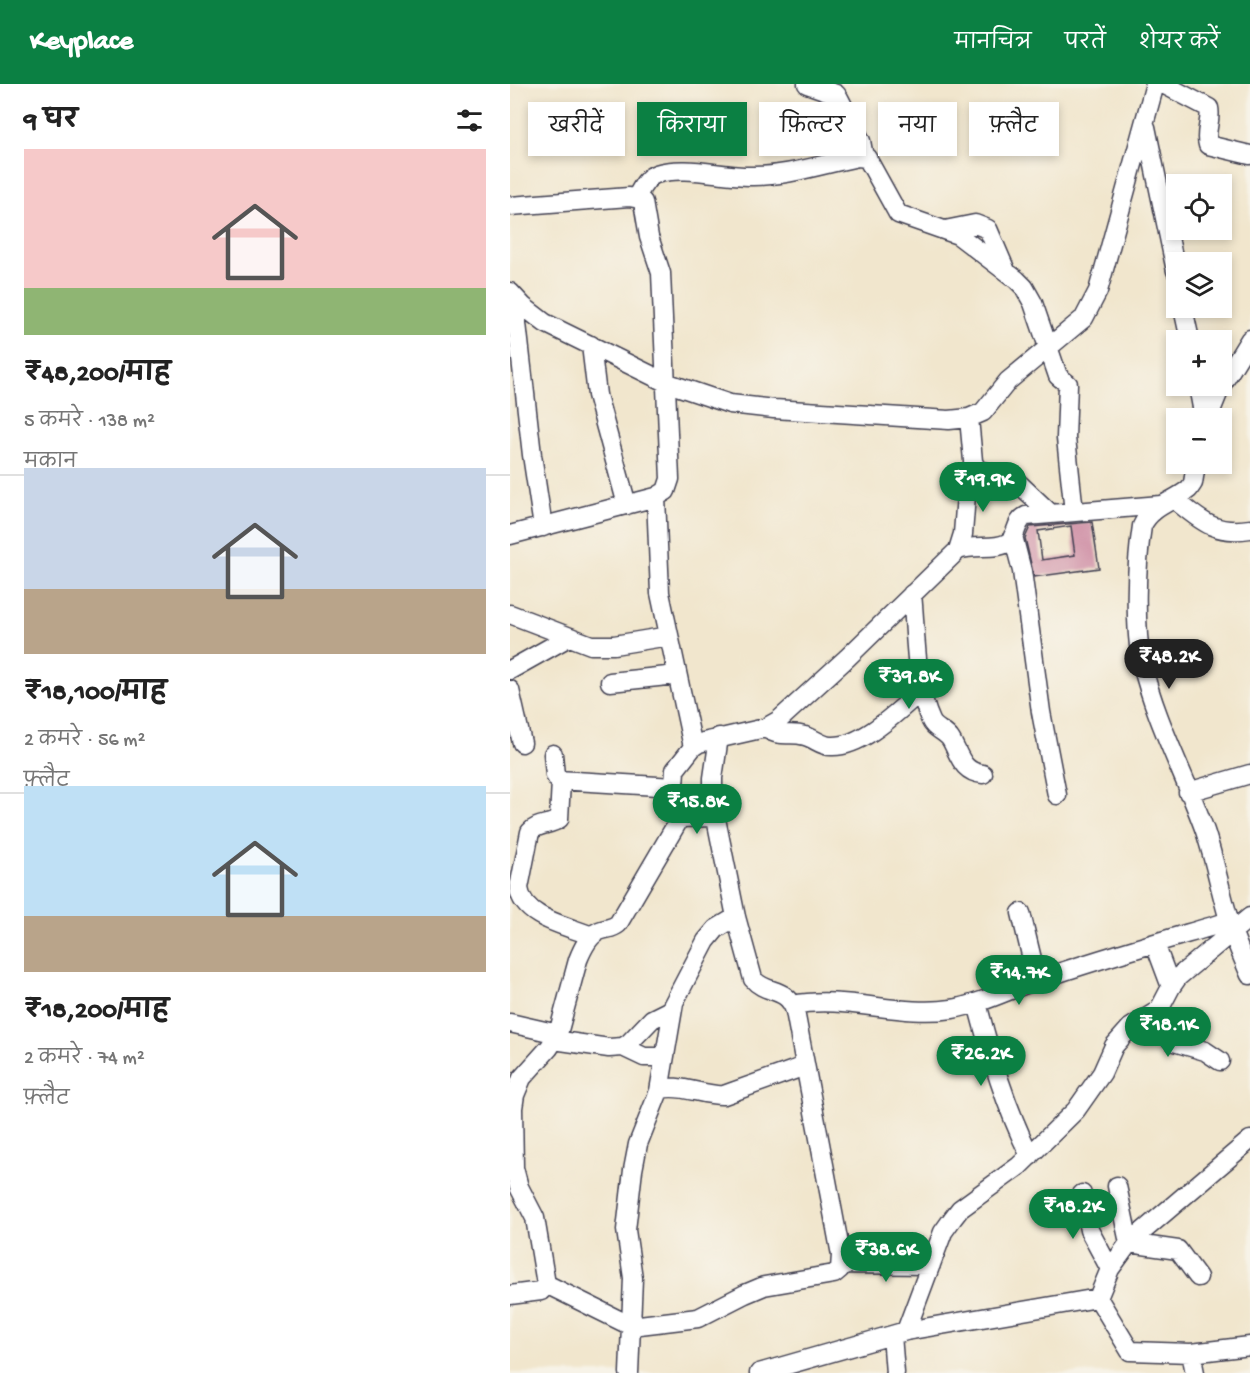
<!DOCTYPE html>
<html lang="hi">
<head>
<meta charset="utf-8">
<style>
	body { margin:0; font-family:"Gochi Hand","Playpen Sans Deva",sans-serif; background:#f6f6f6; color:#222; height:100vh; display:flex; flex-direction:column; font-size:22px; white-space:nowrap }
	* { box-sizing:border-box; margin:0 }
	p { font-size:20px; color:#767676 }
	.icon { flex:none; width:33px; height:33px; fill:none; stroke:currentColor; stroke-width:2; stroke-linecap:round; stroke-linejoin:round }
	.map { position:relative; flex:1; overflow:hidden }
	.sheet { display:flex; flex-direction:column; background:#fff; width:510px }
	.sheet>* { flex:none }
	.top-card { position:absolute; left:18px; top:18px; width:570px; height:54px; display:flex; gap:12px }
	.tools { position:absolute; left:656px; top:90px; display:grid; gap:12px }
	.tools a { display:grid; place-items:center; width:66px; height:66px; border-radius:0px; background:#fff; box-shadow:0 3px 9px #0003; font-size:30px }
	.price { position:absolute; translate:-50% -51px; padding:0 14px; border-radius:21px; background:#0b8043; color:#fff; font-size:20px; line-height:39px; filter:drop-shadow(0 2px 3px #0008) }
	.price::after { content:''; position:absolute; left:50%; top:36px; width:18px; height:14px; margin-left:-9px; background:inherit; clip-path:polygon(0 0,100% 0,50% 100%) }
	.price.active { background:#222; color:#fff }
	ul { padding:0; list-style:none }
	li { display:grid; align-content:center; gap:12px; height:318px; padding:0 24px }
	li+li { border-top:2px solid #e0e0e0 }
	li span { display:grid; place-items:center; height:186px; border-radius:0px; color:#555 }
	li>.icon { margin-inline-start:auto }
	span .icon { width:108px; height:108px; fill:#fffc; stroke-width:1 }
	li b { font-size:26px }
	h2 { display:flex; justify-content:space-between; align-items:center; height:72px; padding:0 24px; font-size:26px }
	.chip { padding:0 21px; border-radius:0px; background:#fff; box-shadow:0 3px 9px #0003; font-size:21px; line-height:54px }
	.chip.active { background:#0b8043; color:#fff }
	header { display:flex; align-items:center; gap:36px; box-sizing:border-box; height:84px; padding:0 30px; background:#0b8043; color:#fff }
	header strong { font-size:28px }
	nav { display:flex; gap:33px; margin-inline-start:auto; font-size:21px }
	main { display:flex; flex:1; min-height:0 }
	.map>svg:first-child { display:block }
</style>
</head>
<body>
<header>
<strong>Keyplace</strong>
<nav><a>मानचित्र</a><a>परतें</a><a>शेयर करें</a></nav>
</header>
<main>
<section class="sheet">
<h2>9 घर<svg class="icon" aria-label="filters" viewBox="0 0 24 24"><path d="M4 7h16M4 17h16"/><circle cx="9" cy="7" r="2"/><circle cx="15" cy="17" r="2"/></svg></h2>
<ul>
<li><span style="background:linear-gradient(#f6c9c9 75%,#8fb573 0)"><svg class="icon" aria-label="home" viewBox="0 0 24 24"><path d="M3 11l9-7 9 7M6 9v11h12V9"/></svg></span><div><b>₹48,200/माह</b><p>5 कमरे · 138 m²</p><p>मकान</p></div></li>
<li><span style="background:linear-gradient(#c9d6e8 65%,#b9a48a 0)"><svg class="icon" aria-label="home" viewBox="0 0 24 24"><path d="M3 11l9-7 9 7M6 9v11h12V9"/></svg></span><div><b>₹18,100/माह</b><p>2 कमरे · 56 m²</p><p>फ़्लैट</p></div></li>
<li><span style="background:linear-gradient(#bfe0f5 70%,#b9a48a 0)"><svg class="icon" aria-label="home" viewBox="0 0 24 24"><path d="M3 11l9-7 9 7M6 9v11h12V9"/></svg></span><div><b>₹18,200/माह</b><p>2 कमरे · 74 m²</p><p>फ़्लैट</p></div></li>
</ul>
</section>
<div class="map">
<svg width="740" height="1289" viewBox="0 0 740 1289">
	<rect width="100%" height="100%" fill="#f7f3e8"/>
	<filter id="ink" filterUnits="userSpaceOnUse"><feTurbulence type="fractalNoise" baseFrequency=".0167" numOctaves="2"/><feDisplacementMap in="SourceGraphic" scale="12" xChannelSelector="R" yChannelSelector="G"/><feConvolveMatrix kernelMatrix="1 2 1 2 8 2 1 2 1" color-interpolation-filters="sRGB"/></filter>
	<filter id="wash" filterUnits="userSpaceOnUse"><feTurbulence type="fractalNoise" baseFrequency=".008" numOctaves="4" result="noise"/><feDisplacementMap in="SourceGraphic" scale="24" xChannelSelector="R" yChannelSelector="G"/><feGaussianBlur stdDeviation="1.35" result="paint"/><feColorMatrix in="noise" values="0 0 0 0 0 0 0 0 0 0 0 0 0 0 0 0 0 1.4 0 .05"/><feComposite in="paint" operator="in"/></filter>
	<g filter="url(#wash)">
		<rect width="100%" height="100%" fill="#f1e6cd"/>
		<g id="blocks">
			<path fill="#d092a7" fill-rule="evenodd" d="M582,438L589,484L524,493L515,454L520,443ZM561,442L565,471L532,476L528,447Z"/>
		</g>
	</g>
	<g filter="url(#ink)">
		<use href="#blocks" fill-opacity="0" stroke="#413f51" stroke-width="1.5"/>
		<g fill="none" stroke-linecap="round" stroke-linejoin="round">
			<g stroke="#413f51" stroke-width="21">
				<path id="minor" d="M297,0L326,10L329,14L351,57L354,73
					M653,0L699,24C702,36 694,49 698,61L740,71
					M636,43L666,187
					M126,114C131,105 136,93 146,90C173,81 211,92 239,92C275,93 313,80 348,73L357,74L388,130L448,151L507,196L514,203L523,219L548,292L558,300L556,354L564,428
					M0,122L119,113L130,115L133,118L139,153L151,189L160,395L156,407L146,413L0,451
					M435,146L465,140L478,145L496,187
					M0,208L13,222L35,239L155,298L220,320L264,325L439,336L459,334L473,328L498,297L574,234L588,207L645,0
					M4,213L22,371L33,443
					M673,224L680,256
					M81,261L87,311L117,421
					M688,302L694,334
					M459,334L463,377L466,385L505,396L541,430
					M698,334L711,302L740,255
					M686,380L683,399L679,405C663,418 641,422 632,442C626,480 624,542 632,580C646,638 675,691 695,747C706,780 712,816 723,849C728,863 734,877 740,891
					M146,413L150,509L183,663
					M664,415C690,436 704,451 740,445
					M503,452L512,487L531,628L547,711
					M448,466L453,450L456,411L464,382
					M402,510C406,547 405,604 421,637C425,646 436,647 441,656C450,672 452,688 473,690
					M0,530L81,561H104L159,552
					M0,586L57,554
					M100,598L167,591
					M0,606L12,659
					M255,644C273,655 279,647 295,652C304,654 311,662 321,662C352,664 389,626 411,607
					M43,670L45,691L48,696L164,703
					M51,697L49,735C39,742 28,739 20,748L9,804C12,834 58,842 82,852
					M678,708L740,690
					M169,734L205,733
					M511,829L527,896
					M645,860L661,903
					M467,919C481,973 495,1021 520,1072
					M283,921C336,911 389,933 442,925C472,920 499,905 528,896C591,874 656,856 720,837
					M643,931L655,950L664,958L695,967L710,977
					M0,939L48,950
					M44,956L99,964L113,963L119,959L142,935L160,926L196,857L206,845L226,833
					M113,963L134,973H154
					M149,1007L164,919
					M607,1102L619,1159L668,1166L688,1193
					M572,1110L579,1146L600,1185
					M331,1180L421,1181
					M36,1200L121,1242L188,1234L235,1210L254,1202L324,1190L330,1185L331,1171L285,927C277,902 256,911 243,895L226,833L203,720V694L209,653
					M0,1211L31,1207L36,1200L25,1134L9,1103L4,1084L3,1024L5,1011L12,994L39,964L48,950L68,876C72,866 78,852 89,847C96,844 102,845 108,840L166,741L169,734L164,703L165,686L183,663L189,659L255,644L269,636L337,574L448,466C463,460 485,466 497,459C508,453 504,438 516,432L651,421
					M588,1214L600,1185L619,1159L740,1056
					M396,1247L433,1148L443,1134L450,1125L509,1082L566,1026L592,989L604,962L620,944L649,926L661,903L668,893L740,833
					M382,1251L385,1289
					M681,1269L685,1289
					M119,1289L123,1194L116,1146L123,1086L128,1060L149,1007C163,997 196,1013 214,1011L295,982
					M249,1289L396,1247L588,1214L620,1267L681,1269L740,1262"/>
			</g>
			<use href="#minor" stroke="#fff" stroke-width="18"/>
		</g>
	</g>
</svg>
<div class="tools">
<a><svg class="icon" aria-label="locate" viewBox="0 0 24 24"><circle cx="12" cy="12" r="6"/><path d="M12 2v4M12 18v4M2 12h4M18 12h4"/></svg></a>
<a><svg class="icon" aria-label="layers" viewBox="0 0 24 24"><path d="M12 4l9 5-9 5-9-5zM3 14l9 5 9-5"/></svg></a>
<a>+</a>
<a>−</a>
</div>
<b class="price" style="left:473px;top:429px">₹19.9K</b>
<b class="price active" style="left:659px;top:606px">₹48.2K</b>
<b class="price" style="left:399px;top:626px">₹39.8K</b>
<b class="price" style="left:187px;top:751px">₹15.8K</b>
<b class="price" style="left:509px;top:922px">₹14.7K</b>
<b class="price" style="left:658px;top:974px">₹18.1K</b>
<b class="price" style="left:471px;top:1003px">₹26.2K</b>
<b class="price" style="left:563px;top:1156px">₹18.2K</b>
<b class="price" style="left:376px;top:1199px">₹38.6K</b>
<div class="top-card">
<a class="chip">खरीदें</a>
<a class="chip active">किराया</a>
<a class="chip">फ़िल्टर</a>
<a class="chip">नया</a>
<a class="chip">फ़्लैट</a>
</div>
</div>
</main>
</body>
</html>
